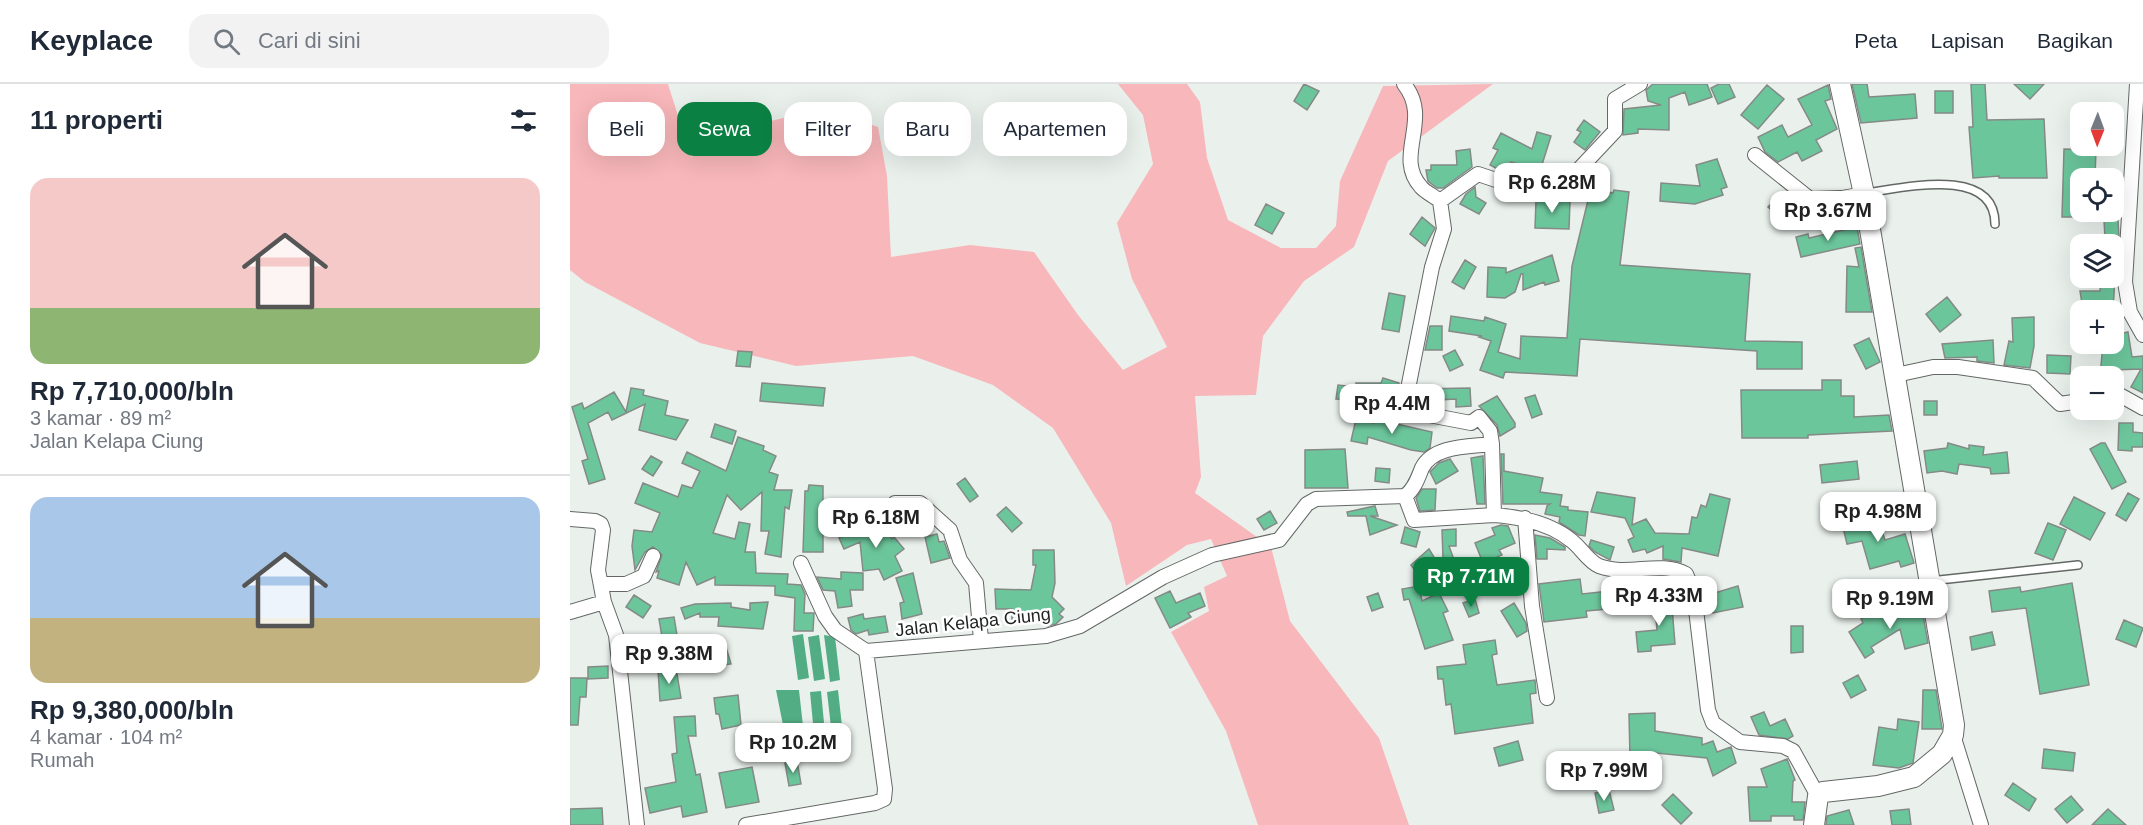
<!DOCTYPE html>
<html lang="id">
<head>
<meta charset="utf-8">
<style>
	body { margin:0; font-family:Arial,sans-serif; background:#f2f2f3; color:#1f2937; height:100vh; display:flex; flex-direction:column; font-size:22px; white-space:nowrap }
	* { box-sizing:border-box; margin:0 }
	p { font-size:20px; color:#747a83 }
	.icon { flex:none; width:33px; height:33px; fill:none; stroke:currentColor; stroke-width:2; stroke-linecap:round; stroke-linejoin:round }
	.map { position:relative; flex:1; overflow:hidden }
	.side { display:flex; flex-direction:column; background:#fff; width:570px }
	.side>* { flex:none }
	.banner { position:absolute; left:18px; top:18px; width:570px; height:54px; display:flex; gap:12px }
	.needle { width:39px; rotate:181deg }
	.fabs { position:absolute; left:1500px; top:18px; display:grid; gap:12px }
	.fabs a { display:grid; place-items:center; width:54px; height:54px; border-radius:12px; background:#fff; box-shadow:0 6px 24px #0002; font-size:30px }
	.price { position:absolute; translate:-50% -51px; padding:0 14px; border-radius:12px; background:#fff; color:#222; font-size:20px; line-height:39px; filter:drop-shadow(0 2px 3px #0008) }
	.price::after { content:''; position:absolute; left:50%; top:36px; width:18px; height:14px; margin-left:-9px; background:inherit; clip-path:polygon(0 0,100% 0,50% 100%) }
	.price.current { background:#0b8043; color:#fff }
	ul { padding:0; list-style:none }
	li { display:grid; align-content:center; gap:12px; height:318px; padding:0 30px }
	li+li { border-top:2px solid #e0e1e3 }
	li span { display:grid; place-items:center; height:186px; border-radius:18px; color:#555 }
	li>.icon { margin-inline-start:auto }
	span .icon { width:108px; height:108px; fill:#fffc; stroke-width:1 }
	li b { font-size:26px }
	h2 { display:flex; justify-content:space-between; align-items:center; height:72px; padding:0 30px; font-size:26px }
	.chip { padding:0 21px; border-radius:18px; background:#fff; box-shadow:0 6px 24px #0002; font-size:21px; line-height:54px }
	.chip.current { background:#0b8043; color:#fff }
	header { display:flex; align-items:center; gap:36px; box-sizing:border-box; height:84px; padding:0 30px; background:#fff; border-bottom:2px solid #e0e1e3 }
	header strong { font-size:28px }
	nav { display:flex; gap:33px; margin-inline-start:auto; font-size:21px }
	.search { width:420px; height:54px; background:#f2f2f3; display:flex; align-items:center; gap:15px; box-sizing:border-box; padding:0 21px; border-radius:18px; color:#747a83; font-size:22px }
	main { display:flex; flex:1; min-height:0 }
	.map>svg:first-child { display:block }
</style>
</head>
<body>
<header>
<strong>Keyplace</strong>
<div class="search"><svg class="icon" aria-label="search" viewBox="0 0 24 24"><circle cx="10" cy="10" r="6"/><path d="M15 15l6 6"/></svg>Cari di sini</div>
<nav><a>Peta</a><a>Lapisan</a><a>Bagikan</a></nav>
</header>
<main>
<section class="side">
<h2>11 properti<svg class="icon" aria-label="filters" viewBox="0 0 24 24"><path d="M4 7h16M4 17h16"/><circle cx="9" cy="7" r="2"/><circle cx="15" cy="17" r="2"/></svg></h2>
<ul>
<li><span style="background:linear-gradient(#f6c9c9 70%,#8fb573 0)"><svg class="icon" aria-label="home" viewBox="0 0 24 24"><path d="M3 11l9-7 9 7M6 9v11h12V9"/></svg></span><div><b>Rp 7,710,000/bln</b><p>3 kamar · 89 m²</p><p>Jalan Kelapa Ciung</p></div></li>
<li><span style="background:linear-gradient(#a9c7e8 65%,#c2b280 0)"><svg class="icon" aria-label="home" viewBox="0 0 24 24"><path d="M3 11l9-7 9 7M6 9v11h12V9"/></svg></span><div><b>Rp 9,380,000/bln</b><p>4 kamar · 104 m²</p><p>Rumah</p></div></li>
</ul>
</section>
<div class="map">
<svg width="1573" height="741" viewBox="0 0 1573 741">
	<rect width="100%" height="100%" fill="#eaf1ed"/>
	<path fill="#f8b7ba" d="M0,0H98L121,73L189,40L253,24L308,43L317,92L321,173L400,161L464,168L508,231L553,286L597,263L562,195L547,139L583,80L573,31L548,0H617L630,18L637,74L658,136L711,164H746L766,142L770,97L813,2L923,0L818,77L784,163L734,197L693,252L686,311L625,312L631,393L625,409L701,463L720,537L809,654L839,741H688L656,647L601,548L639,527L634,503L657,492L641,455L617,461L556,502L541,439L483,344L423,301L343,272L226,282L130,259L15,198L0,186Z"/>
	<path fill="#53ad84" d="M233,550L239,594L228,596L222,552Z
		M249,551L255,595L244,597L238,553Z
		M254,551L265,553L270,596L260,598Z
		M206,606H229L235,660L217,661Z
		M268,606L274,660L263,661L257,608Z
		M251,607L256,660L245,661L240,608Z"/>
	<path fill="#6cc69c" stroke="#848a86" stroke-width="1.5" d="M734,0L749,7L737,26L724,17Z
		M1083,0H1137L1142,13L1119,21L1115,8L1099,14V46L1068,45V49L1053,51L1054,25L1091,21L1078,17L1076,6Z
		M1149,0H1159L1165,13L1148,20L1141,4Z
		M1282,0H1297L1299,13L1345,10L1347,34L1291,39Z
		M1401,0H1415L1417,36L1474,35L1477,94H1429V92L1403,94L1399,43H1403Z
		M1444,0H1474L1460,15Z
		M1197,1L1214,15L1188,45L1171,31Z
		M1258,1L1261,15L1255,17L1267,45L1246,56L1252,67L1232,77L1227,68L1208,78L1195,68L1188,53L1212,41L1218,53L1242,41L1228,15Z
		M1365,7H1383V29H1365Z
		M1014,36L1030,48L1015,66L1004,58L1011,48L1007,46Z
		M967,48L981,52L970,87L941,78L935,89L920,81L928,66L923,64L931,49L962,65Z
		M900,65L902,83L873,104H867L858,97L856,86H861V81H887L886,67Z
		M1494,65L1526,66L1525,94H1510V133H1492Z
		M1147,75L1157,103L1151,105L1153,111L1125,120L1090,117L1091,99L1130,102L1126,81Z
		M905,103L906,113L916,119L909,130L890,120L896,110Z
		M1021,104L1043,109L1044,106L1059,108L1050,181L1180,190L1175,257L1232,258V285H1187V267L1010,255L1007,292L935,288L933,294L910,286L921,257L909,253L912,252L879,247L881,232L914,237L915,233L936,240L928,268L950,275L951,252L997,254L1002,182Z
		M1209,112L1226,128L1216,139L1198,123Z
		M966,116L1000,117L999,145L965,144Z
		M696,120L714,129L702,150L685,141Z
		M852,133L865,144L855,162L840,150Z
		M1548,135L1549,154L1535,155L1534,136Z
		M1287,143L1290,160L1231,173L1226,153L1238,150L1239,154Z
		M1291,163L1302,228H1276L1277,182L1289,183L1285,164Z
		M982,171L989,197L975,201L974,198L953,206V190H951L945,208L935,214L917,213L918,183L936,184V189Z
		M895,176L906,183L894,205L882,198Z
		M1531,194H1545L1543,226H1513L1510,207H1530Z
		M819,209L835,212L829,248L812,245Z
		M1377,213L1391,231L1370,248L1356,230Z
		M1464,233V262L1460,284L1434,281L1439,257L1443,258L1442,234Z
		M860,242H872V266H855Z
		M1558,248L1562,273L1573,272V309L1561,303L1571,285L1543,286L1542,292H1530L1533,260H1545L1544,251Z
		M1299,254L1310,278L1296,285L1284,261Z
		M1423,256L1424,279L1407,277V273L1375,274L1372,260Z
		M885,266L893,281L880,287L873,272Z
		M168,267L182,268L180,283L166,282Z
		M1477,271L1501,272L1500,290L1477,289Z
		M813,294L829,299L823,320L799,313V316L766,315L768,301L786,303V299H811Z
		M1252,296H1271V312H1284V333L1319,331L1322,347L1238,351V354H1172L1171,306H1252Z
		M192,299L255,304L253,322L190,317Z
		M61,304L74,306L73,311L98,317L95,331L118,336L106,356L69,346L75,320L42,336L38,328L18,339L35,395L19,400L12,377L18,375L2,323L12,319L14,325L44,308L56,328Z
		M900,304L901,322L886,323V315L851,317L845,313L847,305Z
		M965,311L972,330L962,334L955,314Z
		M927,312L945,339V343L930,352L927,341L909,322Z
		M1354,317H1367V331H1354Z
		M786,335L804,339L805,335L862,348L860,364L854,368L841,366L798,353L797,360L781,357Z
		M1549,339H1563V348L1573,349V363H1562V367L1548,366Z
		M145,340L166,347L162,360L141,353Z
		M168,353L194,362L193,366L206,372L199,388L208,391L204,406H222L219,425L215,423L211,473L195,470L199,447H191L192,408L171,426L157,411L143,449L165,455L169,438L180,440L175,468H185L186,489L218,490L217,500L231,501L235,510L234,529H244L243,547H224L225,514L205,511V502L145,501V493L127,501L116,478L109,501L87,494L89,487L86,488L92,471L83,463L75,468L65,486L62,462L64,446L82,448L90,429L65,419L73,399L108,413L112,401L122,404L130,387L112,379L117,368L156,387Z
		M1378,359L1399,365V361L1414,363L1413,371L1437,368L1439,389L1421,390L1420,384L1389,380L1387,390L1372,387L1357,389L1354,367L1377,364Z
		M1531,359H1535L1556,398L1542,405L1520,365Z
		M775,365L778,404H735V366Z
		M931,370H934V387L973,394L970,408L992,411L990,422L998,423V426L1018,428L1015,452L1009,451L989,438L990,433L975,430L977,422L980,420H933Z
		M81,372L92,378L83,392L72,385Z
		M913,372L915,420H907L901,374Z
		M880,375L888,387L866,400L860,388L869,379Z
		M1287,377L1289,395L1252,399L1250,381Z
		M806,384L820,385L819,399L805,397Z
		M395,394L408,412L400,418L387,400Z
		M239,401L253,402V468H233L235,407H238Z
		M852,405H866L865,426L850,427L846,414Z
		M1027,408L1065,414L1062,441L1076,435L1085,449L1119,450L1122,433L1127,434L1131,421L1136,423L1140,410L1160,415L1148,472L1112,464L1111,478L1093,475V462L1077,469L1075,465L1063,468L1058,456L1064,453L1055,434L1021,428Z
		M1558,409L1569,415L1556,437L1546,431Z
		M1504,413L1535,429L1520,456L1490,440Z
		M805,422L808,432H800L827,441L800,451L796,432H778L777,428Z
		M436,423L452,439L442,448L427,431Z
		M700,427L707,439L694,446L687,435Z
		M1307,432L1315,456L1335,450L1344,479L1331,483L1329,477L1300,485L1292,457L1277,460L1272,439L1284,436L1285,439Z
		M313,435L322,455L324,453L334,465L325,472L332,487L314,496L309,485L293,487L290,458L274,465L269,454Z
		M1478,439L1496,446L1483,476L1465,469Z
		M931,441L938,442L945,459L929,466L932,471L913,479L905,459L925,451L922,444Z
		M835,443L850,448L846,463L831,459Z
		M886,445V462H879L887,484L884,485L888,499L874,503L872,446Z
		M367,450L369,458L374,457L380,474L361,479L355,453Z
		M965,451L980,454L995,463V466L977,465V475H967Z
		M1021,456L1044,463L1040,476L1025,468L1019,462Z
		M859,465L870,483L852,496L841,481Z
		M463,466H484L485,499L482,513L494,525L489,530L493,533L486,540L478,542L471,535H442V525H426L425,505L461,506L466,481H463Z
		M271,488L293,489V506H280L282,522L268,524L265,507L253,506L247,493L271,495Z
		M343,489L352,530L332,535L330,519L334,518L326,494Z
		M1010,495L1012,510L1048,506L1050,524L1016,527L1017,533L974,538L969,500Z
		M1502,499L1519,601L1470,610L1456,524L1422,528L1419,507L1450,503L1451,508Z
		M849,502L852,517L869,509L878,527L873,529L883,556L855,565L839,515L834,516L832,505Z
		M1168,502L1173,523L1143,529L1138,511Z
		M600,507L606,519L630,509L635,522L618,529L621,533L600,544L585,514Z
		M808,509L813,523L802,527L797,513Z
		M64,511L81,522L73,534L56,523Z
		M1101,511L1105,560L1081,562V567L1068,568L1066,548L1087,546L1084,513Z
		M905,515L909,529L899,533L893,519Z
		M198,518L193,545L148,542L149,533H130V529L115,535L111,524L125,520L161,519V523L180,526V519Z
		M944,519L956,539L957,547L947,553L931,527Z
		M1307,525L1314,535L1352,525L1358,559L1335,565L1330,545L1301,563L1304,568L1295,574L1279,548L1293,539L1291,535Z
		M293,530L294,535L315,532L318,548L299,551L298,546L286,550L281,546L278,534Z
		M104,533L109,563L94,565L89,535Z
		M1554,536L1573,544L1566,563L1546,555Z
		M1221,542H1233V568L1221,569Z
		M1422,548L1425,561L1402,566L1400,553Z
		M129,554L131,564L114,567L112,557Z
		M925,556L927,570L922,571L927,601L965,596L966,609L960,610L963,639L885,650L881,620L876,621L873,595H868L867,583L896,580L893,561Z
		M155,560L161,580L134,584L130,567Z
		M38,582V594L18,595V583Z
		M106,584L111,614L90,617L88,586Z
		M1288,591L1296,606L1281,614L1273,599Z
		M0,594H17L16,613H10L8,641H0Z
		M1353,606H1366L1372,645H1352Z
		M168,611L171,641L152,645L149,630H146L144,614Z
		M1194,628L1200,642L1215,635L1223,652L1218,655L1189,651L1181,633Z
		M1085,629V647L1132,654V661L1143,657L1147,668L1161,663L1166,679L1143,692L1137,674L1086,669V674H1060L1059,630Z
		M125,632L126,652H118L126,691L130,690L137,728L113,733L111,722L80,729L75,704L106,698L102,670L107,669L104,633Z
		M1328,635L1349,638L1343,679L1329,684L1303,681L1309,643L1327,646Z
		M948,657L953,676L929,682L924,664Z
		M1474,665L1505,669L1503,687L1472,684Z
		M1217,675L1225,696L1223,697L1222,718H1235L1233,736H1224V732H1201V737H1180L1178,703H1197L1191,685Z
		M227,677L231,700L219,702L215,679Z
		M182,683L189,718L156,724L149,689Z
		M1443,699L1466,715L1459,727L1435,711Z
		M1039,706L1044,726L1029,729L1025,709Z
		M1103,710L1122,729L1111,740L1092,721Z
		M1501,712L1513,726L1497,739L1485,725Z
		M32,724L33,741H0V725Z
		M1339,725L1341,741H1322L1320,727Z
		M1538,725L1556,741H1522Z
		M1279,726L1284,741H1256L1257,732Z"/>
	<g fill="none" stroke-linecap="round" stroke-linejoin="round">
		<g stroke="#636865" stroke-width="10">
			<path id="lane" d="M1296,109C1333,104 1425,81 1425,140
				M1360,497L1508,481"/>
		</g>
		<g stroke="#636865" stroke-width="16">
			<path id="street" d="M834,0C863,36 823,72 851,103C855,108 864,112 870,117L874,145L862,183L836,315L840,322L859,331L901,339L909,333L920,347L922,360
				M1567,0L1555,198L1560,228L1573,251
				M1185,71L1240,115L1272,114L1294,110
				M870,117L908,90L944,102L998,97L1045,47V15L1070,0
				M1326,291L1363,283H1388L1463,294L1490,320L1510,317
				M1544,311L1548,310L1573,324
				M835,412L844,436L924,431
				M325,419H350L380,446L390,476L406,499L411,556
				M955,434L962,522L977,614
				M0,435L25,437L31,440L33,446L28,486L34,518L46,551L67,741
				M231,479L255,532L265,546L296,567
				M31,500H56L74,492L83,472
				M0,528L34,518
				M1383,651L1411,741
				M176,741L305,719L314,715L315,705L296,567L476,552L510,542L593,493L642,471L709,456L737,420L746,415L835,412C844,406 848,394 852,384C864,361 899,363 922,360L924,431C951,433 980,439 1002,457C1011,464 1019,478 1029,482C1058,493 1089,476 1116,490L1124,509L1138,626L1143,639L1170,658L1213,662L1223,667L1248,712"/>
		</g>
		<g stroke="#636865" stroke-width="22">
			<path id="secondary" d="M1244,741L1248,712L1253,708L1308,702L1344,693L1372,670L1383,651L1384,641L1294,110L1270,0"/>
		</g>
		<use href="#lane" stroke="#fff" stroke-width="7"/>
		<use href="#street" stroke="#fff" stroke-width="14"/>
		<use href="#secondary" stroke="#fff" stroke-width="20"/>
	</g>
	<g text-anchor="middle" stroke-width="5" stroke-linejoin="round" paint-order="stroke">
		<g font-size="18" fill="#1f2221" stroke="#fff">
			<text transform="translate(403 538) rotate(-6)" y="6">Jalan Kelapa Ciung</text>
		</g>
	</g>
</svg>
<div class="fabs">
<a><svg class="needle" viewBox="-14 -14 28 28"><path d="M0-13l5 13h-10z" fill="#e53935"/><path d="M0 13l5-13h-10z" fill="#747a83"/></svg></a>
<a><svg class="icon" aria-label="locate" viewBox="0 0 24 24"><circle cx="12" cy="12" r="6"/><path d="M12 2v4M12 18v4M2 12h4M18 12h4"/></svg></a>
<a><svg class="icon" aria-label="layers" viewBox="0 0 24 24"><path d="M12 4l9 5-9 5-9-5zM3 14l9 5 9-5"/></svg></a>
<a>+</a>
<a>−</a>
</div>
<b class="price" style="left:982px;top:130px">Rp 6.28M</b>
<b class="price" style="left:1258px;top:158px">Rp 3.67M</b>
<b class="price" style="left:822px;top:351px">Rp 4.4M</b>
<b class="price" style="left:1308px;top:459px">Rp 4.98M</b>
<b class="price" style="left:306px;top:465px">Rp 6.18M</b>
<b class="price current" style="left:901px;top:524px">Rp 7.71M</b>
<b class="price" style="left:1089px;top:543px">Rp 4.33M</b>
<b class="price" style="left:1320px;top:546px">Rp 9.19M</b>
<b class="price" style="left:99px;top:601px">Rp 9.38M</b>
<b class="price" style="left:223px;top:690px">Rp 10.2M</b>
<b class="price" style="left:1034px;top:718px">Rp 7.99M</b>
<div class="banner">
<a class="chip">Beli</a>
<a class="chip current">Sewa</a>
<a class="chip">Filter</a>
<a class="chip">Baru</a>
<a class="chip">Apartemen</a>
</div>
</div>
</main>
</body>
</html>
